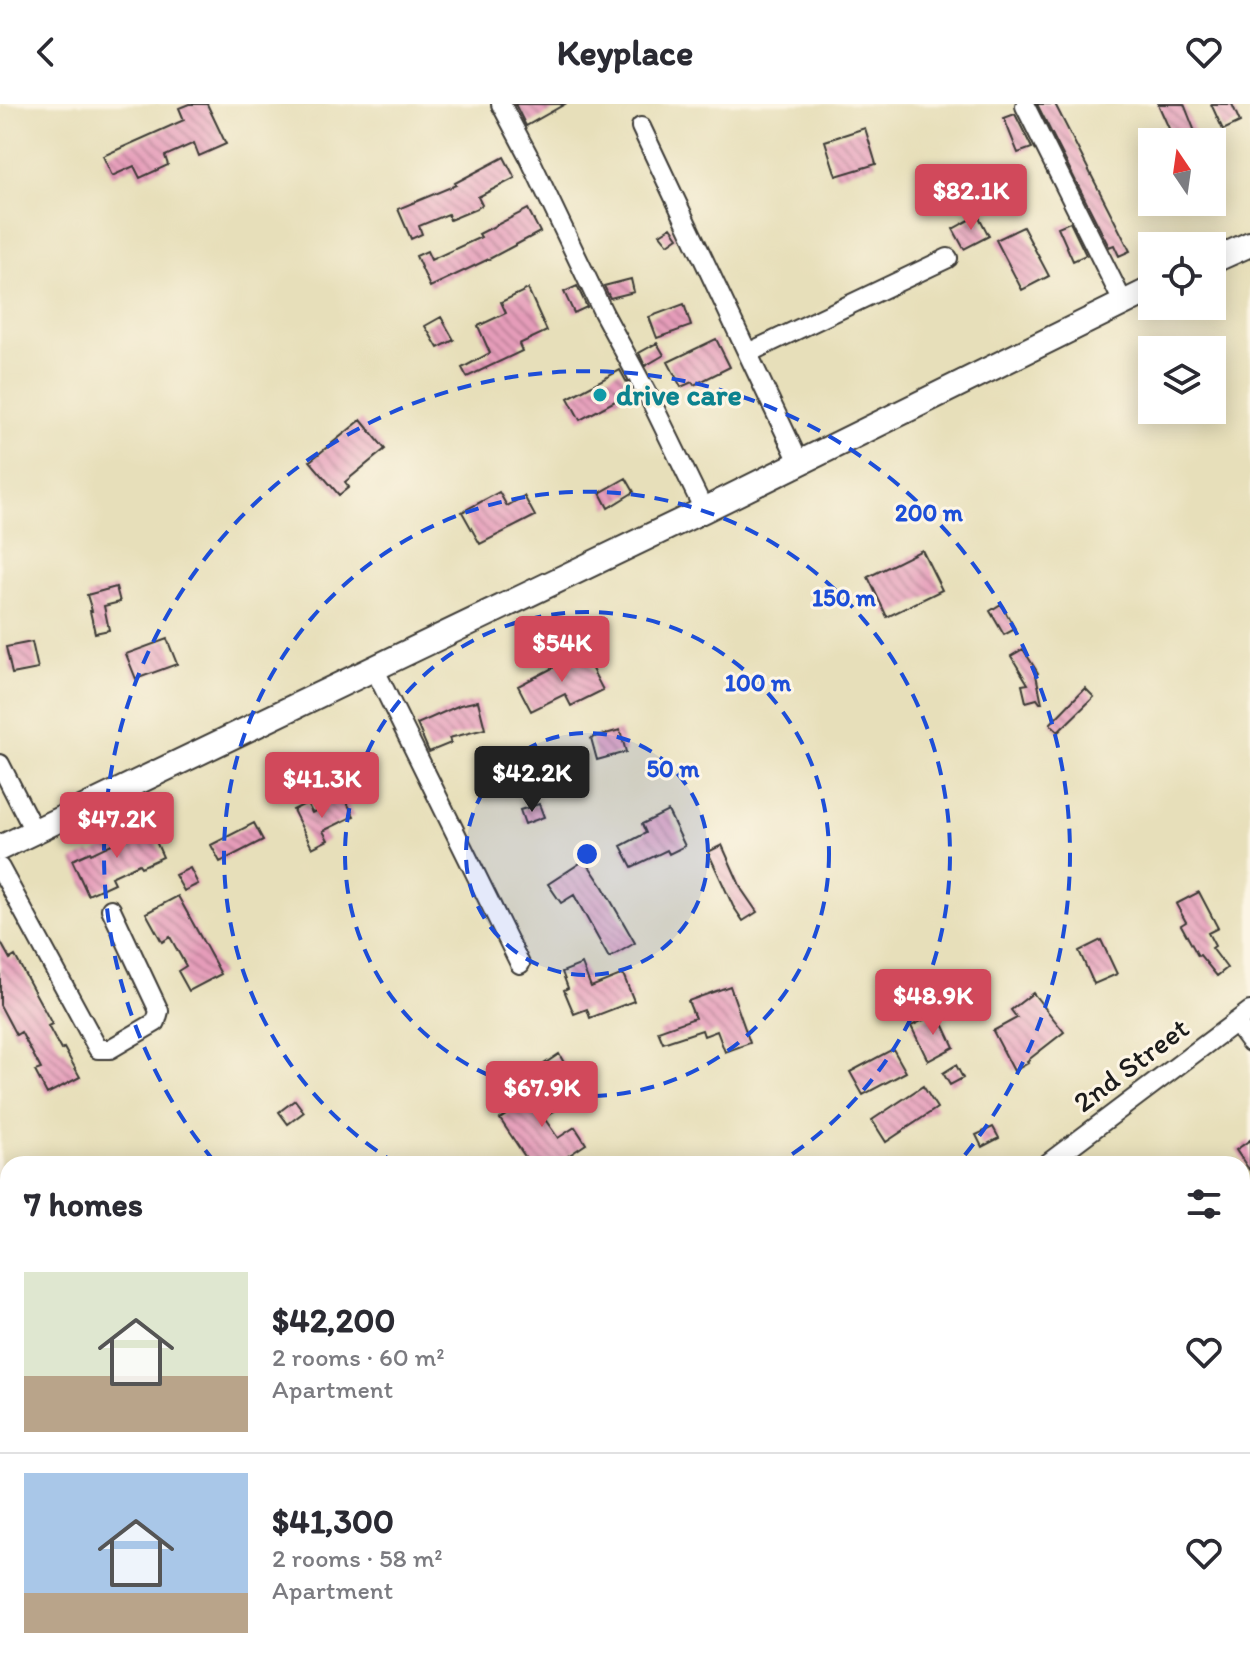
<!DOCTYPE html>
<html lang="en">
<head>
<meta charset="utf-8">
<style>
	body { margin:0; font-family:Itim,sans-serif; background:#f2f2f3; color:#2b2b33; height:100vh; display:flex; flex-direction:column; font-size:30px; white-space:nowrap }
	* { box-sizing:border-box; margin:0 }
	p { font-size:26px; color:#7c7c81 }
	.icon { flex:none; width:44px; height:44px; fill:none; stroke:currentColor; stroke-width:2; stroke-linecap:round; stroke-linejoin:round }
	.map { position:relative; flex:1; overflow:hidden }
	.panel { position:absolute; left:0px; top:1052px; width:1250px; height:514px; display:flex; flex-direction:column; background:#fff; border-radius:24px 24px 0 0; box-shadow:0 4px 20px #0003 }
	.panel>* { flex:none }
	.needle { width:52px; rotate:347deg }
	.tools { position:absolute; left:1138px; top:24px; display:grid; gap:16px }
	.tools a { display:grid; place-items:center; width:88px; height:88px; border-radius:0px; background:#fff; box-shadow:0 4px 20px #0003; font-size:40px }
	.price { position:absolute; translate:-50% -68px; padding:0 18px; border-radius:8px; background:#d1495b; color:#fff; font-size:26px; line-height:52px; filter:drop-shadow(0 2px 4px #0008) }
	.price::after { content:''; position:absolute; left:50%; top:48px; width:24px; height:18px; margin-left:-12px; background:inherit; clip-path:polygon(0 0,100% 0,50% 100%) }
	.price.current { background:#222; color:#fff }
	ul { padding:0; list-style:none }
	li { display:flex; align-items:center; gap:24px; height:200px; padding:0 24px }
	li+li { border-top:2px solid #e1e1e2 }
	li span { display:grid; place-items:center; flex:none; width:224px; height:160px; border-radius:0px; color:#555 }
	li>.icon { margin-inline-start:auto }
	span .icon { width:96px; height:96px; fill:#fffc; stroke-width:1 }
	li b { font-size:34px }
	h2 { display:flex; justify-content:space-between; align-items:center; height:96px; padding:0 24px; font-size:34px }
	header { display:flex; justify-content:space-between; align-items:center; height:104px; padding:0 24px; background:#fff; font-size:36px; font-weight:700 }
	.map>svg:first-child { display:block }
</style>
</head>
<body>
<header><svg class="icon" aria-label="back" viewBox="0 0 24 24"><path d="M15 5l-7 7 7 7"/></svg>Keyplace<svg class="icon" aria-label="heart" viewBox="0 0 24 24"><path d="M12 20l-8-8c-3-5 5-10 8-4 3-6 11-1 8 4z"/></svg></header>
<div class="map">
<svg width="1250" height="1565" viewBox="0 0 1250 1565">
	<defs>
		<pattern id="building-back-hatch" width="6" height="6" patternUnits="userSpaceOnUse" patternTransform="scale(2)"><rect width="6" height="6" fill="#e59cb9"/><path d="M-1 5l2 2M0 0l6 6M5-1l2 2" fill="none" stroke="#b97e96"/></pattern>
	</defs>
	<rect width="100%" height="100%" fill="#fcf5e5"/>
	<filter id="ink" filterUnits="userSpaceOnUse"><feTurbulence type="fractalNoise" baseFrequency=".0125" numOctaves="2"/><feDisplacementMap in="SourceGraphic" scale="16" xChannelSelector="R" yChannelSelector="G"/><feConvolveMatrix kernelMatrix="1 2 1 2 8 2 1 2 1" color-interpolation-filters="sRGB"/></filter>
	<filter id="wash" filterUnits="userSpaceOnUse"><feTurbulence type="fractalNoise" baseFrequency=".006" numOctaves="4" result="noise"/><feDisplacementMap in="SourceGraphic" scale="32" xChannelSelector="R" yChannelSelector="G"/><feGaussianBlur stdDeviation="1.8" result="paint"/><feColorMatrix in="noise" values="0 0 0 0 0 0 0 0 0 0 0 0 0 0 0 0 0 1.4 0 .05"/><feComposite in="paint" operator="in"/></filter>
	<g filter="url(#wash)">
		<rect width="100%" height="100%" fill="#e7dfba"/>
		<g id="blocks">
			<path fill="url(#building-back-hatch)" d="M189,0H207L226,40L199,52L194,39L165,52L168,61L140,74L134,62L112,72L103,52L184,16L179,4Z
				M515,0H565L526,22Z
				M1037,0H1055L1130,147L1119,152L1114,141L1109,143Z
				M1158,0H1184L1199,38H1175Z
				M1211,0H1232L1240,18L1223,26Z
				M1015,10L1032,44L1018,49L1004,14Z
				M865,24L876,60L836,72L825,37Z
				M504,53L515,74L478,93L482,101L476,105L450,116L448,110L419,122L422,130L411,135L398,105L456,81L455,79Z
				M528,105L540,128L491,154L430,183L416,152L427,147L431,156L481,133L479,130Z
				M978,111L989,132L964,145L953,125Z
				M1070,118L1086,151L1073,157L1058,123Z
				M671,123L678,133L668,140L660,130Z
				M1023,123L1049,172L1022,186L996,136Z
				M631,175L634,188L610,194L604,182Z
				M577,182L587,203L574,209L564,188Z
				M528,185L547,227L519,240L522,247L467,273L462,264L490,249L478,222L506,209L501,198Z
				M684,200L691,222L657,234L649,213Z
				M441,213L454,236L438,244L425,222Z
				M716,235L730,263L694,281L692,278L681,283L668,258Z
				M657,239L664,251L645,262L639,249Z
				M620,266L632,288L580,316L568,294Z
				M361,316L385,345L345,378L349,383L339,391L310,357Z
				M626,374L634,388L608,404L600,389Z
				M499,388L507,402L524,392L535,412L480,440L462,408Z
				M922,446L942,486L887,513L868,473Z
				M116,483L120,498L104,502L109,526L95,529L90,507H92L87,491Z
				M1001,500L1015,525L1004,531L990,507Z
				M167,535L177,560L136,575L126,550Z
				M32,538L38,565L12,570L6,543Z
				M1023,545L1038,569L1036,571L1042,599H1040L1037,595L1026,598L1022,581L1028,580L1011,552Z
				M583,548L603,586L571,602L565,590L531,607L518,582Z
				M1085,584L1094,593L1058,628L1050,620Z
				M478,597L485,625L449,634L451,639L429,648L417,620L460,601Z
				M620,626L626,648L597,656L591,634Z
				M344,693L354,712L323,727L328,736L312,744L293,706L307,699L312,709Z
				M539,700L544,713L525,720L520,706Z
				M668,707L685,742L669,750L667,746L632,763L621,742L646,729L642,720Z
				M254,719L263,736L220,758L211,741Z
				M149,722L163,753L141,763L139,760L111,773L114,779L88,791L72,756L90,748L91,750Z
				M722,741L742,786L757,808L743,817L733,802L708,748Z
				M585,756L603,783L635,839L609,854L574,791L561,799L548,780Z
				M190,764L198,780L184,787L175,771Z
				M1199,788L1218,824L1208,829L1215,842L1212,844L1227,864L1217,872L1200,851L1198,852L1181,821L1186,818L1176,800Z
				M178,792L221,870L189,887L178,867L186,862L170,833L162,838L146,809Z
				M1101,836L1117,870L1094,880L1079,847Z
				M0,837L10,855L15,852L52,920L48,922L61,946L64,944L80,973L47,990L35,967L41,965L21,928L16,931L0,901Z
				M582,860L591,883L623,870L634,897L590,914L587,905L574,910L564,886L568,884L562,868Z
				M730,882L750,939L725,948L717,927L704,932L702,926L663,939L658,927L695,914L688,897Z
				M1033,889L1064,928L1027,957L1028,959L1014,967L993,927L1017,914L1011,906Z
				M938,909L954,943L928,957L911,922Z
				M893,945L906,968L863,991L850,968Z
				M559,950L567,964L546,977L538,964Z
				M956,961L963,974L950,981L943,969Z
				M557,978L570,996L544,1014L558,1034L575,1023L586,1040L556,1060H530L500,1015Z
				M923,982L937,1004L886,1038L872,1016Z
				M295,996L304,1008L288,1020L279,1008Z
				M993,1023L999,1034L982,1043L976,1031Z
				M1250,1036V1067L1236,1046Z"/>
		</g>
	</g>
	<g filter="url(#ink)">
		<use href="#blocks" fill-opacity="0" stroke="#3a3934" stroke-width="2"/>
		<g fill="none" stroke-linecap="round" stroke-linejoin="round">
			<g stroke="#3a3934" stroke-width="22">
				<path id="minor" d="M501,0L528,51L603,208L651,297L704,406
					M1025,2L1123,198
					M641,23L799,358
					M748,249L948,154
					M374,564L520,860
					M0,660L34,727
					M0,764L98,945H110L156,918L159,907L111,805
					M1235,918L1250,938
					M1047,1060L1250,907
					M0,1365L8,1363
					M0,1553L9,1565
					M367,1565L376,1558"/>
			</g>
			<g stroke="#3a3934" stroke-width="28">
				<path id="secondary" d="M1212,157L1250,140
					M0,744L704,406L1152,185"/>
			</g>
			<use href="#minor" stroke="#fff" stroke-width="18"/>
			<use href="#secondary" stroke="#fff" stroke-width="24"/>
		</g>
	</g>
	<circle cx="587" cy="750" r="121" fill="#1d4ed8" fill-opacity=".12"/>
	<g fill="none" stroke="#1d4ed8" stroke-width="4" stroke-dasharray="14 10">
		<circle cx="587" cy="750" r="121"/>
		<circle cx="587" cy="750" r="242"/>
		<path d="M397 1060A363 363 0 1 1 777 1060"/>
		<path d="M214 1057A483 483 0 1 1 960 1057"/>
	</g>
	<circle fill="#0f9aa8" stroke="#fcf5e5" stroke-width="3" cx="600" cy="291" r="8"/>
	<g text-anchor="middle" stroke-width="6" stroke-linejoin="round" paint-order="stroke">
		<g font-size="30" font-weight="bold" fill="#0d838f" stroke="#fcf5e5" text-anchor="start">
			<text x="616" y="301">drive care</text>
		</g>
		<g font-size="30" fill="#1c1c1c" stroke="#fcf5e5">
			<text transform="translate(1131 961) rotate(-37)" y="10">2nd Street</text>
		</g>
	</g>
	<circle cx="587" cy="750" r="12" fill="#1d4ed8" stroke="#fcf5e5" stroke-width="4"/>
	<g font-size="24" text-anchor="middle" font-weight="bold" fill="#1d4ed8" stroke="#fcf5e5" stroke-width="6" stroke-linejoin="round" paint-order="stroke">
		<text x="929" y="417">200 m</text>
		<text x="844" y="502">150 m</text>
		<text x="758" y="587">100 m</text>
		<text x="673" y="673">50 m</text>
	</g>
</svg>
<div class="tools">
<a><svg class="needle" viewBox="-14 -14 28 28"><path d="M0-13l5 13h-10z" fill="#e53935"/><path d="M0 13l5-13h-10z" fill="#7c7c81"/></svg></a>
<a><svg class="icon" aria-label="locate" viewBox="0 0 24 24"><circle cx="12" cy="12" r="6"/><path d="M12 2v4M12 18v4M2 12h4M18 12h4"/></svg></a>
<a><svg class="icon" aria-label="layers" viewBox="0 0 24 24"><path d="M12 4l9 5-9 5-9-5zM3 14l9 5 9-5"/></svg></a>
</div>
<b class="price" style="left:971px;top:128px">$82.1K</b>
<b class="price" style="left:562px;top:580px">$54K</b>
<b class="price current" style="left:532px;top:710px">$42.2K</b>
<b class="price" style="left:322px;top:716px">$41.3K</b>
<b class="price" style="left:117px;top:756px">$47.2K</b>
<b class="price" style="left:933px;top:933px">$48.9K</b>
<b class="price" style="left:542px;top:1025px">$67.9K</b>
<section class="panel">
<h2>7 homes<svg class="icon" aria-label="filters" viewBox="0 0 24 24"><path d="M4 7h16M4 17h16"/><circle cx="9" cy="7" r="2"/><circle cx="15" cy="17" r="2"/></svg></h2>
<ul>
<li><span style="background:linear-gradient(#dfe7d0 65%,#b9a48a 0)"><svg class="icon" aria-label="home" viewBox="0 0 24 24"><path d="M3 11l9-7 9 7M6 9v11h12V9"/></svg></span><div><b>$42,200</b><p>2 rooms · 60 m²</p><p>Apartment</p></div><svg class="icon" aria-label="heart" viewBox="0 0 24 24"><path d="M12 20l-8-8c-3-5 5-10 8-4 3-6 11-1 8 4z"/></svg></li>
<li><span style="background:linear-gradient(#a9c7e8 75%,#b9a48a 0)"><svg class="icon" aria-label="home" viewBox="0 0 24 24"><path d="M3 11l9-7 9 7M6 9v11h12V9"/></svg></span><div><b>$41,300</b><p>2 rooms · 58 m²</p><p>Apartment</p></div><svg class="icon" aria-label="heart" viewBox="0 0 24 24"><path d="M12 20l-8-8c-3-5 5-10 8-4 3-6 11-1 8 4z"/></svg></li>
</ul>
</section>
</div>
</body>
</html>
